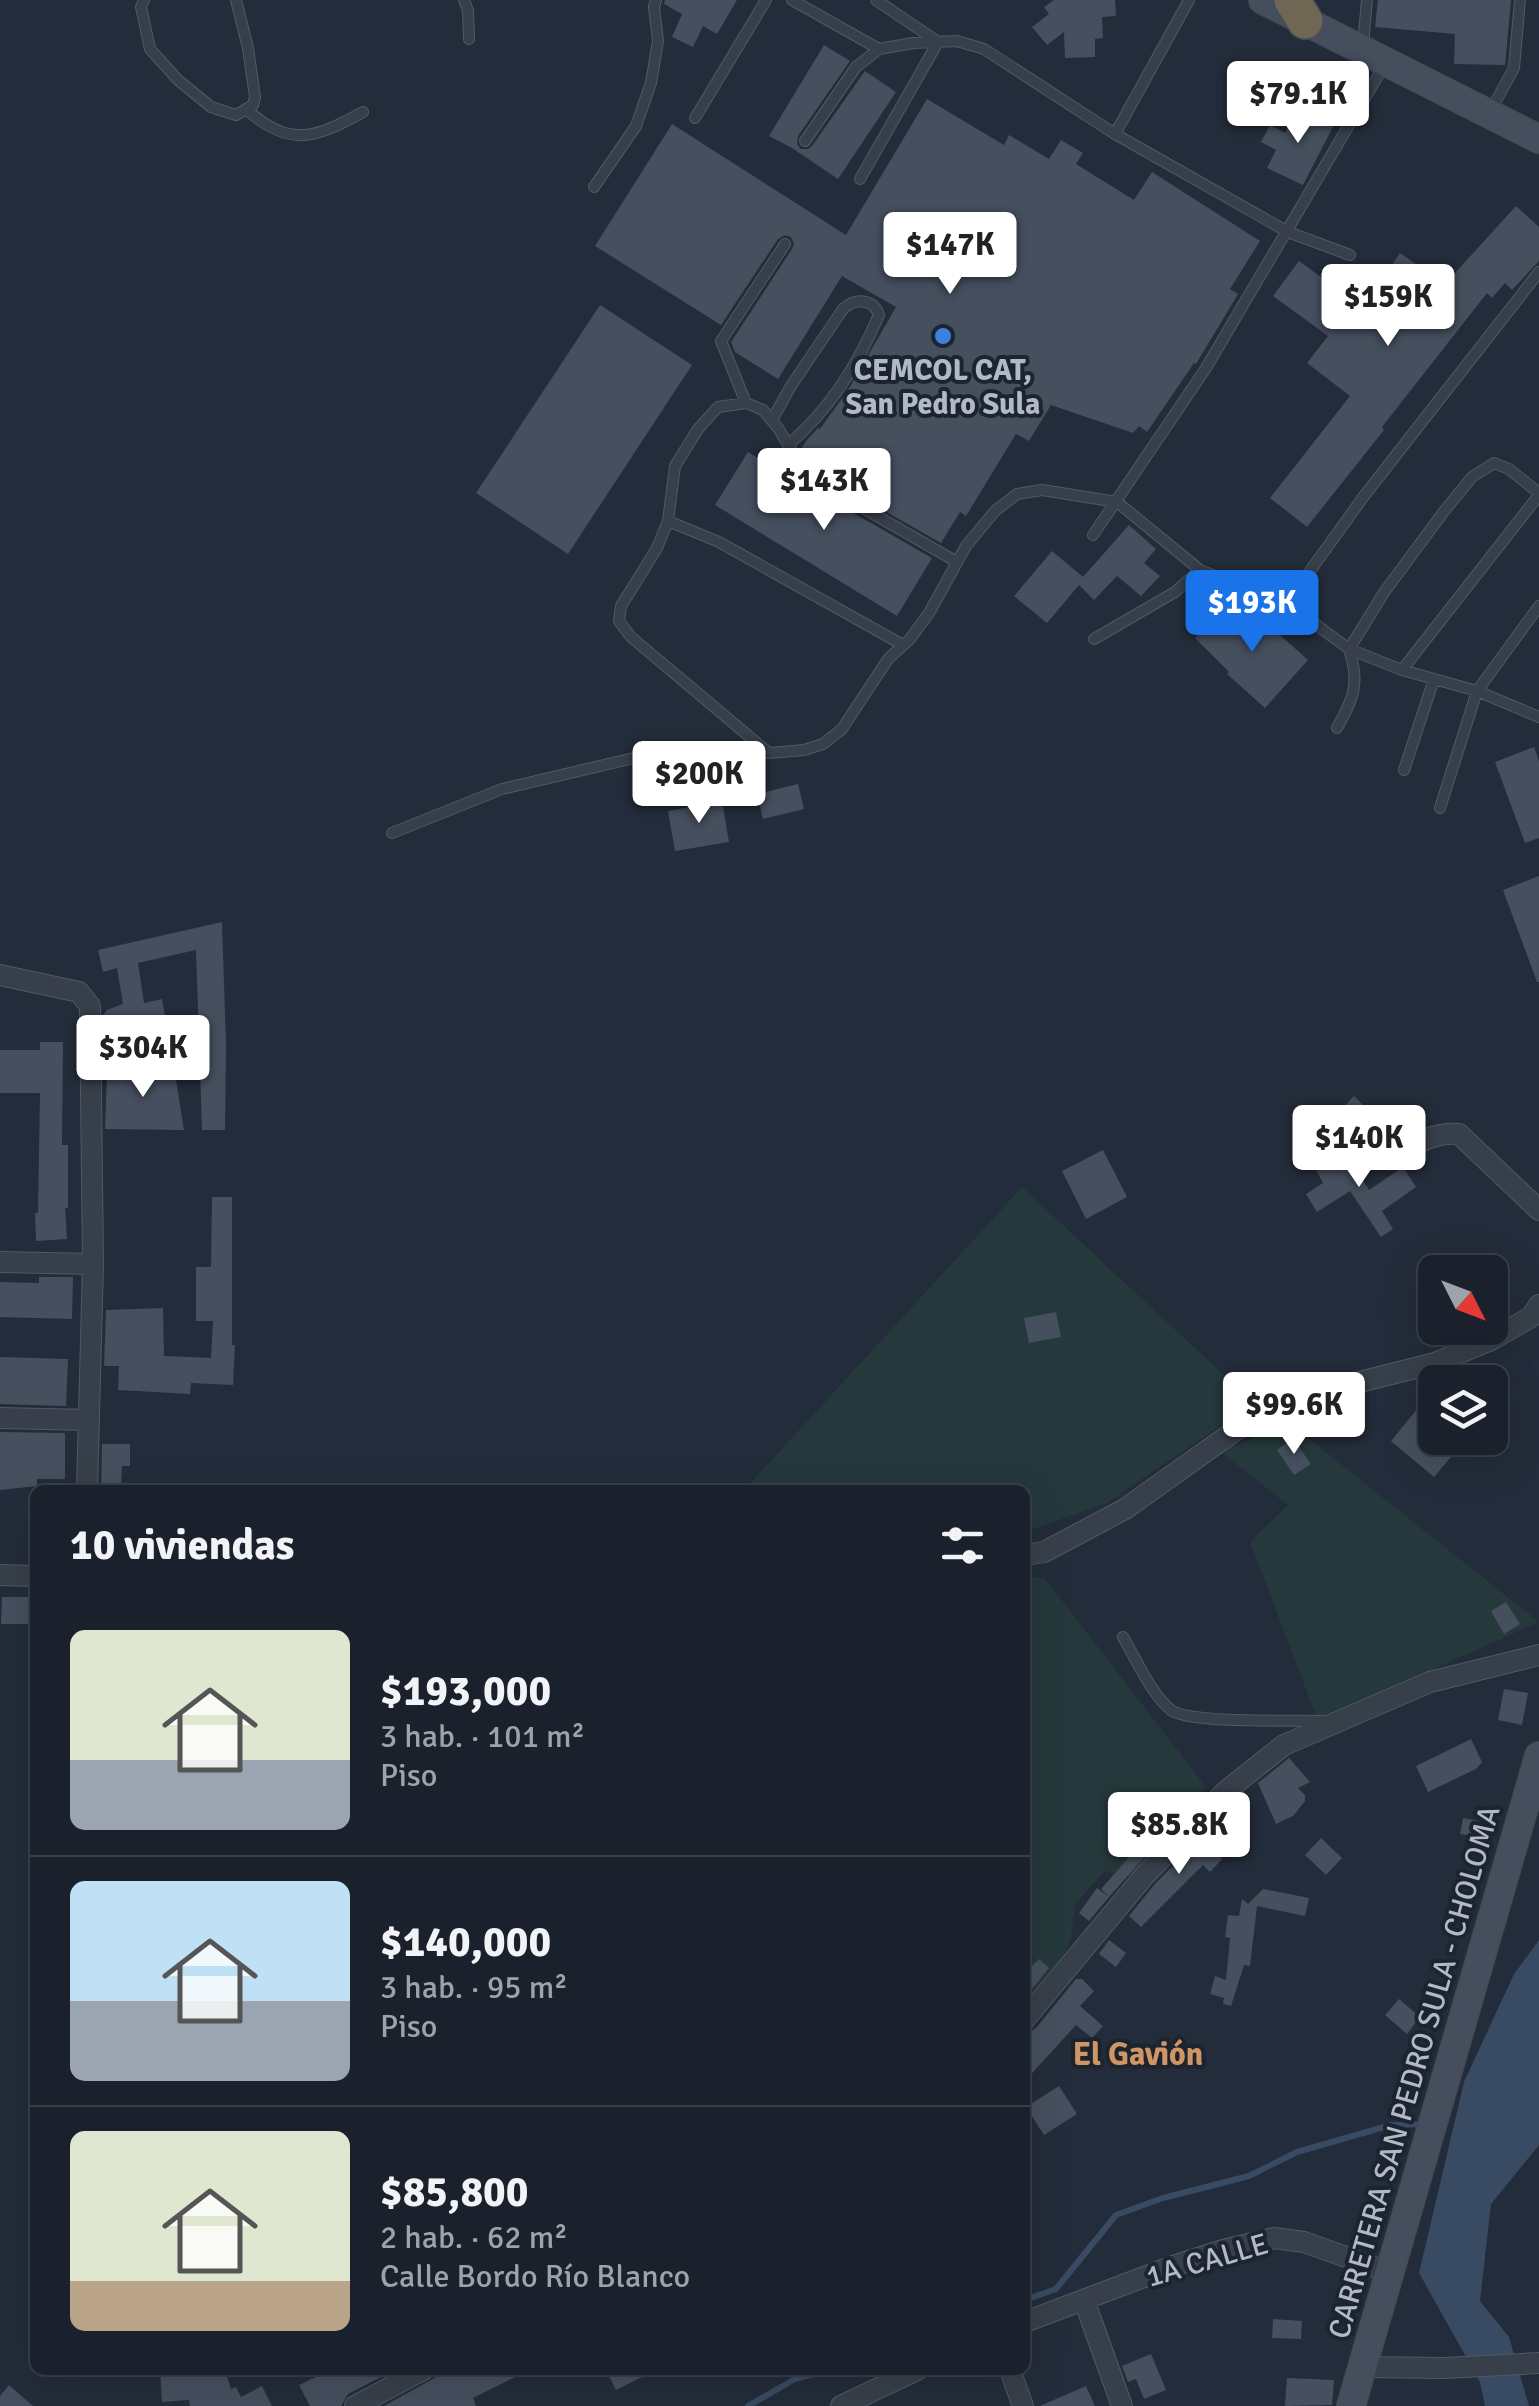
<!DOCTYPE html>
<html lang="es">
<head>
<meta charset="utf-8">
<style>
	body { margin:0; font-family:Signika,sans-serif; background:#232934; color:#f1f3f6; height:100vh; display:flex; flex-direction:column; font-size:38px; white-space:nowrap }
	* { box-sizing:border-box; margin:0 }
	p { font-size:32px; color:#9fa3a9 }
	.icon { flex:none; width:55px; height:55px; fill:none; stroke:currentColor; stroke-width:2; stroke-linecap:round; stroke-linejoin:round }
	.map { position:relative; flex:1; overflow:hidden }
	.sheet { position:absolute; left:30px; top:1485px; width:1000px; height:890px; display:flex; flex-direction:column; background:#1a212c; border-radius:15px; box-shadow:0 10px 40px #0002,0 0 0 2px #383e48 }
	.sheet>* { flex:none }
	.needle { width:65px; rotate:132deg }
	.fabs { position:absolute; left:1418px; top:1255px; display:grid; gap:20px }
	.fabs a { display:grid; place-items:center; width:90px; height:90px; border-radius:15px; background:#1a212c; box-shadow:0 10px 40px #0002,0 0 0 2px #383e48; font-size:50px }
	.price { position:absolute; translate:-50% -85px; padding:0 22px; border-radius:10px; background:#fff; color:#222; font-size:32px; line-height:65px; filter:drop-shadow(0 2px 5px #0008) }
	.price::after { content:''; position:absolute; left:50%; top:60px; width:30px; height:22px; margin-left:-15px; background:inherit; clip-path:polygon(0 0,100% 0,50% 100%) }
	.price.on { background:#1a73e8; color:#fff }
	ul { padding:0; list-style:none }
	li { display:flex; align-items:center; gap:30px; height:250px; padding:0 40px }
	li+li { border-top:2px solid #383e48 }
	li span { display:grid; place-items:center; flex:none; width:280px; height:200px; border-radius:15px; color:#555 }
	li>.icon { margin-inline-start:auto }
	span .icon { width:120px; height:120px; fill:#fffc; stroke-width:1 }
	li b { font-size:42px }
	h2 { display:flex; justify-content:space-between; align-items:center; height:120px; padding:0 40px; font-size:42px }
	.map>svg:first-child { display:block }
</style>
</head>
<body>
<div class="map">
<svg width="1539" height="2406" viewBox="0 0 1539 2406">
	<rect width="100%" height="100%" fill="#232c3a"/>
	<path fill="#25383b" d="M1022,1187L1254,1403L1107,1503L1025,1532V1490H744Z
		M1288,1422L1539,1622L1318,1721L1250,1542L1288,1505L1221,1452Z
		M1044,1577L1206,1787L1174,1836L1137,1878L1105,1871L1075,1904L1071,1938L1058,1970L1025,2004V1578Z"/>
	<path fill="#394a63" d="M1539,1940V2145L1491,2204L1480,2301L1509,2337L1529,2406H1485L1480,2382L1419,2273L1464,2082L1514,1974Z"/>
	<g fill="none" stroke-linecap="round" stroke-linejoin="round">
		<path stroke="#394a63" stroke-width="6" d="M1025,2300L1056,2289L1116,2215L1163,2198L1249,2176L1297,2152L1391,2125L1426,2124
			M748,2406L795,2379L827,2370"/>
	</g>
	<path fill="#454f5e" d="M665,0H737L717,34L703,26L693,47L672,37L682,14L664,4Z
		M1054,0H1115L1116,16L1102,17L1103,38L1095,39V57L1065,58L1064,32L1047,45L1032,27L1049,14L1044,7Z
		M1378,0H1511L1505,65L1454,64L1455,34L1375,27Z
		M824,45L850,61L798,136L797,144L801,149H808L812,146L865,71L896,92L838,179L792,148L769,136Z
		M927,99L1004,145L1009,135L1049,159L1061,140L1083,153L1076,164L1134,200L1152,172L1260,241L1230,289L1238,294L1196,364L1194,363L1147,432L1139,426L1133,433L1051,405L1029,441L1016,434L966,516L960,512L941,543L813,470L801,449L807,440L818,428L820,429L848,390L896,307L842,276L778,379L735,352L731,342L792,249L794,244L791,237L785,235L778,239L721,325L595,246L672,124L846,235Z
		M1309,108L1336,121L1303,185L1267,168L1276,150L1261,142L1270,125L1285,133L1289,124L1299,129Z
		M1516,206L1539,227V261L1512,290L1505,283L1492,298L1487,293L1382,427L1384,430L1307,527L1270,498L1350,396L1307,363L1328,336L1273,296L1299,261L1347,296L1342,303L1370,324L1400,281L1387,272L1400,253L1445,284Z
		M600,305L692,365L568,554L476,493Z
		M748,452L785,475L791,466L803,484L932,558L897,616L715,505Z
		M1129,525L1156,549L1144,563L1160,576L1141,596L1117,576L1094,600L1079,585L1047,623L1014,596L1052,551L1083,577Z
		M1231,603L1263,634L1270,626L1308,660L1265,708L1227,674L1229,672L1195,638Z
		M1534,747L1539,761V838L1525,843L1495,762Z
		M798,784L804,809L763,819L757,794Z
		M722,801L729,842L675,851L668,811Z
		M1539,876V982H1537L1503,890Z
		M222,922L226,1045L225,1130H202L196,950L138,963L144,1003L162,999L166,1022L132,1028L131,1023L115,1030L105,1025L104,1014L107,1010L123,1004L117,968L103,972L98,950Z
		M40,1042H63L62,1145H68V1208H65L67,1239L36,1241L35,1213H38L40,1093H0V1050H40Z
		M174,1067L184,1130L105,1129L107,1071Z
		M1354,1096L1380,1122L1360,1142L1334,1117Z
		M1103,1150L1127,1197L1086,1219L1062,1171Z
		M1345,1150L1369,1190L1403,1167L1416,1187L1382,1211L1393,1229L1381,1237L1350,1191L1317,1212L1306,1194L1323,1183L1315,1168Z
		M212,1197H232V1345H235L233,1385L191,1383L190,1394L118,1390L119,1366H104L106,1310L163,1308L164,1356L211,1358L213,1321H196V1267H211Z
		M39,1277H73L72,1319L0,1317V1282L39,1283Z
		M1056,1312L1061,1337L1029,1343L1024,1318Z
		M0,1357L68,1359L66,1406L0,1404Z
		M1435,1387V1438H1467L1434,1477L1391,1441Z
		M0,1432L65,1433V1479H37V1486L0,1490Z
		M1293,1438L1311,1464L1294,1475L1277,1450Z
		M102,1444H130V1466H122L121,1490H101Z
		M2,1597H35V1624H1Z
		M1506,1602L1520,1624L1504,1634L1491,1611Z
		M1504,1689L1528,1693L1522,1725L1498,1720Z
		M1471,1739L1482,1762L1476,1769L1428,1792L1416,1766Z
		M1289,1758L1310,1782L1298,1788L1305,1795V1801L1293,1816L1276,1824L1258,1783Z
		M1463,1818L1479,1821L1477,1837L1460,1834Z
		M1207,1831L1224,1848L1218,1854L1222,1859L1210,1872L1203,1865L1141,1927L1129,1916L1155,1884Z
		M1153,1837L1158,1842L1109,1897L1101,1889L1139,1846L1142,1849Z
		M1321,1838L1342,1858L1326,1875L1305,1855Z
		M1097,1888L1109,1897L1089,1921L1079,1913Z
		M1263,1889L1309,1898L1305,1916L1257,1906L1250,1966L1244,1965L1231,2006L1223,2004L1224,1998L1210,1994L1215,1976L1226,1980L1230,1938L1225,1937L1228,1915L1239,1916L1242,1899L1248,1904Z
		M1109,1940L1126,1953L1116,1967L1099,1954Z
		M1039,1959L1049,1968L1027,1995L1025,1973Z
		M1076,1979H1082L1094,1991L1080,2006L1103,2026L1092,2038L1076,2025L1025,2081V2035L1036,2028Z
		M1399,1999L1420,2017L1407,2034L1385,2015Z
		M1059,2086L1077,2114L1044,2135L1026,2107Z
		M1273,2319L1302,2321L1301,2339L1272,2338Z
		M1151,2354L1166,2390L1144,2399L1136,2379L1128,2382L1122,2366Z
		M160,2370H225L231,2389L236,2387L241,2397L262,2386L272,2406H190L189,2400L162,2402Z
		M316,2370H378L381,2377L348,2394L341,2406H310L299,2385L318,2376Z
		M449,2370H529L473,2398L476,2406H384Z
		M606,2370H656L616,2390Z
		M1287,2378L1334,2380L1332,2405L1285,2406Z
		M9,2385L33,2406H0V2396Z
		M1086,2386L1095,2406H1040Z"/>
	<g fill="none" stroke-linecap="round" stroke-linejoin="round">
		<g stroke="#525965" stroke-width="12">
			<path id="lane" d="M144,0L141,7L150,49L178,80L211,107L236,115L253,105L255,97L248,48L236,0
				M464,0L468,11L469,39
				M792,0L879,49
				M1363,45L1367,0
				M247,110C290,148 316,138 363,112
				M1490,112L1514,68L1520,0
				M695,118L766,0
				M1115,134L1189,0
				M805,141L856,67L879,49L913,43L957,41L984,49L1115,134L1288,232L1350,255
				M860,179L938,42L876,0
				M594,187L636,126L651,83L658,41L654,7L656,0
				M746,403L721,341L785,244
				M772,420L791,386L843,309C855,298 873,298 879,315C857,366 830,409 788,445
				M668,521L719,542L903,645
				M1093,535L1206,368L1385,64
				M1287,603L1364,496L1539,272
				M1094,639L1175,592L1200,570
				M1402,670L1539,495
				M1337,728C1354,698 1360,683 1349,649L1385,591L1445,510L1472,477L1494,463L1509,469L1539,493
				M769,753L631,637L619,621L621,606L657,548L668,521L675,466L698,429L718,407L746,403L763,410L778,428L807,476L957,562
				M1404,770L1434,679
				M1440,808L1477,691L1539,606
				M392,833L502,789L638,757L769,753L804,750L823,744L842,729L888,659L910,639L929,613L966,546L995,511L1017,494L1042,490L1117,502L1200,570L1287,603L1349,649L1402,670L1477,691L1539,717
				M1123,1637C1136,1659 1151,1694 1171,1710C1189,1724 1299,1720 1328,1721"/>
		</g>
		<g stroke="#525965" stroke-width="22">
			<path id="street" d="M0,975L79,992L90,1006L93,1264L87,1490
				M1398,1155C1417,1142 1436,1132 1459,1134L1539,1210
				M0,1262L93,1264
				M0,1418L89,1420
				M1025,1555L1044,1552L1125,1509L1243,1425L1336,1388L1435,1363L1491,1340L1531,1317L1539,1305
				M0,1575L35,1576
				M1025,2019L1145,1875L1226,1791L1284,1745L1430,1682L1539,1655
				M1084,2300L1122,2406
				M1025,2322L1173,2266L1223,2250L1274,2238L1304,2242L1391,2273
				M1363,2367L1445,2368L1539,2363
				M1010,2370L1023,2406
				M355,2406L423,2370
				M841,2406L917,2370"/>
		</g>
		<g stroke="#404853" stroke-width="30">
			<path id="secondary" d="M1263,0L1539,139
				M1351,2406L1539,1756"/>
		</g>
		<g stroke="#424955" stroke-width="38">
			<path id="highway" d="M1292,0L1305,21"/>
		</g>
		<use href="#lane" stroke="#373f4a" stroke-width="10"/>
		<use href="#street" stroke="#373f4a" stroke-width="20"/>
		<use href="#secondary" stroke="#454e5d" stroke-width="28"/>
		<use href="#highway" stroke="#706654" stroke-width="35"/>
	</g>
	<circle fill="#3f7fe0" stroke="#1c242f" stroke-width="4" cx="943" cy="336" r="10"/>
	<g text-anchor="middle" stroke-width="8" stroke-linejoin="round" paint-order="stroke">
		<g font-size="30" font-weight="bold" fill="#b2b9c6" stroke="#1c242f">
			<text x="943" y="380">CEMCOL CAT,<tspan x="943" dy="34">San Pedro Sula</tspan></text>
		</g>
		<g font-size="30" fill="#b2b9c6" stroke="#1c242f">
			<text transform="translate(1414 2072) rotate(-74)" y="10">CARRETERA SAN PEDRO SULA - CHOLOMA</text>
			<text transform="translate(1207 2260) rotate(-16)" y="10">1A CALLE</text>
		</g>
		<g font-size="32" font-weight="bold" fill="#cf9564" stroke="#1c242f">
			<text x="1138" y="2065">El Gavión</text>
		</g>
	</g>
</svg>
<div class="fabs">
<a><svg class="needle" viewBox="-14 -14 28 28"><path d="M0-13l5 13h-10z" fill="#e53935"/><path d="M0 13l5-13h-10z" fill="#9fa3a9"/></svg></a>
<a><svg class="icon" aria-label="layers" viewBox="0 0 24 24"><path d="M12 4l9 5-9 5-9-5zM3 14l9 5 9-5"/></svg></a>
</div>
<b class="price" style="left:1298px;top:146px">$79.1K</b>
<b class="price" style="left:950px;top:297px">$147K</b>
<b class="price" style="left:1388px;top:349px">$159K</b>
<b class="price" style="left:824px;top:533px">$143K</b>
<b class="price on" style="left:1252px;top:655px">$193K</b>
<b class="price" style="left:699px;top:826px">$200K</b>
<b class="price" style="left:143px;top:1100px">$304K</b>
<b class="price" style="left:1359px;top:1190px">$140K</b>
<b class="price" style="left:1294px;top:1457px">$99.6K</b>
<b class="price" style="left:1179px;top:1877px">$85.8K</b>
<section class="sheet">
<h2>10 viviendas<svg class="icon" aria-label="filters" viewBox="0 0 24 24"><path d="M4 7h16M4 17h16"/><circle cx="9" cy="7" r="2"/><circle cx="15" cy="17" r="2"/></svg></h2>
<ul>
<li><span style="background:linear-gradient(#dfe7d0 65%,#9aa5b1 0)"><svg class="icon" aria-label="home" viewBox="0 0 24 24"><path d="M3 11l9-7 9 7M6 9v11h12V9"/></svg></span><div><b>$193,000</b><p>3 hab. · 101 m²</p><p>Piso</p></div></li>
<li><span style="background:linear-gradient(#bfe0f5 60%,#9aa5b1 0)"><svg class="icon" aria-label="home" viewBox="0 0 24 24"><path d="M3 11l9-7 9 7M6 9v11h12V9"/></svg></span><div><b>$140,000</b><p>3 hab. · 95 m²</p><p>Piso</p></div></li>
<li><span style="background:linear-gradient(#dfe7d0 75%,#b9a48a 0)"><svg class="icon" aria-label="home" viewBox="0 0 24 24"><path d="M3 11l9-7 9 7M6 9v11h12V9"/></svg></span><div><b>$85,800</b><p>2 hab. · 62 m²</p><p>Calle Bordo Río Blanco</p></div></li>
</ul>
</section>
</div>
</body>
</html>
